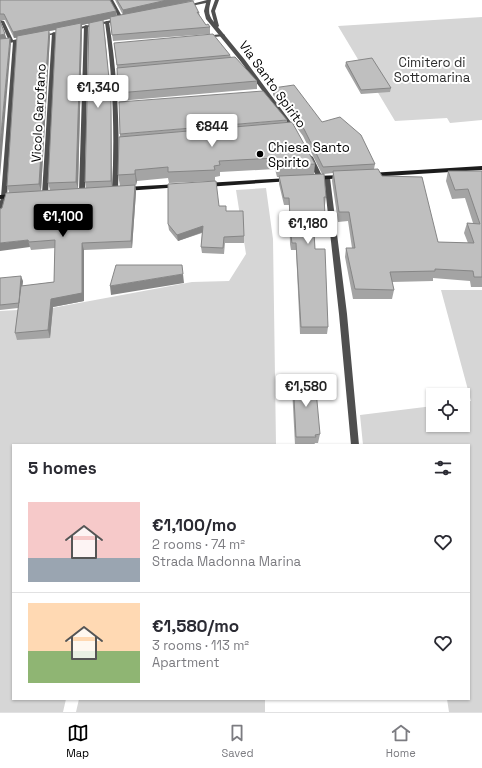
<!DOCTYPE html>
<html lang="en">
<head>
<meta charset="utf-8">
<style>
	body { margin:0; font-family:"Space Grotesk",sans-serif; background:#f2f2f3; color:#2b2b33; height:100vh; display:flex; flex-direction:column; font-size:15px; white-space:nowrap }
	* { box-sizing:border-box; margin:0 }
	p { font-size:13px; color:#7c7c81 }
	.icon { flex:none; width:22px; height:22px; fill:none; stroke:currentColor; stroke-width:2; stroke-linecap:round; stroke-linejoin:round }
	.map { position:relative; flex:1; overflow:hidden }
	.drawer { position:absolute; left:12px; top:444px; width:458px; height:256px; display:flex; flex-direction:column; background:#fff; border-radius:0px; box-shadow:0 1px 3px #0004 }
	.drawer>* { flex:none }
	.fabs { position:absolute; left:426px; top:388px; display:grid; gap:8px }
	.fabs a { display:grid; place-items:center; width:44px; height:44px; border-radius:0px; background:#fff; box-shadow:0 1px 3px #0004; font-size:20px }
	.price { position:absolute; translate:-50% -34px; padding:0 9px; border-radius:4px; background:#fff; color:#222; font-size:13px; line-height:26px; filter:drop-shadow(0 1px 2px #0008) }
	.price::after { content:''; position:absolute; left:50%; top:24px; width:12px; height:9px; margin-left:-6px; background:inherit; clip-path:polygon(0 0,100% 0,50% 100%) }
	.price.current { background:#000; color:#fff }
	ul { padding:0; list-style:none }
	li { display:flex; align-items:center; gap:12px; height:100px; padding:0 16px }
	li+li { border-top:1px solid #e1e1e2 }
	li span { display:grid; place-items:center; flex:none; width:112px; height:80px; border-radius:0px; color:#555 }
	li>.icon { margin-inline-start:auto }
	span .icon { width:48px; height:48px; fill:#fffc; stroke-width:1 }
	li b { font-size:17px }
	h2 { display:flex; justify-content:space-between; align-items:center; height:48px; padding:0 16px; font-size:17px }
	.tab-bar { display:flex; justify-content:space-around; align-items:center; height:56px; border-top:1px solid #e1e1e2; background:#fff; font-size:11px; color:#7c7c81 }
	.tab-bar a { display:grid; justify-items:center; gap:2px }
	.tab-bar .current { color:#000 }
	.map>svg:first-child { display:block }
</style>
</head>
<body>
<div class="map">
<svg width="482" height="712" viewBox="0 0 482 712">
	<rect width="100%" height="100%" fill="#fff"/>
	<path fill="#d6d6d6" d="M482,17V120L450,123L447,118L395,121L338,26Z
		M266,188L273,239L276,445H13V699H66L63,712H0V311L52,308L192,282L229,281L246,254L236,190Z
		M441,290H482V712H449L447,699H469V445H363L360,415L433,406V425H463V402L471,401Z
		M79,699H265V712H76Z"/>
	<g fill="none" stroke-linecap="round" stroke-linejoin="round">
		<path fill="#4f4f4f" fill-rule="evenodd" d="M109,0H113L124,20H120Z
			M0,20L4,21L13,40H15L17,41L7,197L4,199L1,197L13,42L9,41Z
			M107,21L109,22C118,78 120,134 118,190L115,192L112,190C115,134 113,78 105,22Z
			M86,25L88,26L85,192L82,194L79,192L84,26Z
			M54,32L56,33L48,194L45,196L42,194L52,33Z
			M223,34L225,35V36L203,38L201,37L203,36Z
			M327,176L330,178L347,314L359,445H351L339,314L324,178Z"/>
		<path fill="#4f4f4f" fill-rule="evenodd" d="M207,0H211C209,9 207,14 214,22L211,11L215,0H219L215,11L219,26L218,27L245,60L296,129V131H292L241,62L206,19L204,11L206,3L186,7L184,6Z
			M121,18H123V20L41,37L39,36Z
			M27,37H29V39L0,45V43Z
			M310,155L313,157L323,178L322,179H318L317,178L307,157Z
			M4,195L7,197L3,215L0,217V201L2,196Z"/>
		<path fill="#1c1c1c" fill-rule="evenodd" d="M482,166V170L370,177L367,175L370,173Z
			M343,175L346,177L345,178L314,180L311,178L314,176Z
			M289,178L292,180L291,181L206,187L203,185L206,183Z
			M179,184L181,185V187L125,191L122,189L125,187Z
			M15,194L17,195V197L0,199V195Z"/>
	</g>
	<path fill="#a4a4a4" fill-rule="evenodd" d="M0,0L116,11L117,16L123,15L115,0H195L187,2L199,13L200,16L206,25L210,27V34L113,41L110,19L82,25V30L78,188H86L85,182L89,23L111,103L112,186H120L118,175L120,134L287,120V123L315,164L314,174H322L303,136L273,95V88L322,122L375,164L374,169L382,176L438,242L468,243L464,233L467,223H473L465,198L452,199L446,181L448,171H482V287H471L470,281L433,278V281L392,282L394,290L392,299H353L345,257L346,248H352L348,221L338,222L332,181L333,173L324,174L326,197L325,205H324L325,215L324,223H313L315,249L328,327L327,334H300L296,250H291L290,244L289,205H284L279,184V177H277L275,169L220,172V176L215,177V181L169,183L168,178L137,181L136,185H135L136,192L132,248L84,250V301L53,307L50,338L17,340L15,333L18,308L0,310V278L23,281L22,286L54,282L55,248L31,250L30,247L2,208L9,192L7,186L17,38H14L5,20H0ZM56,30L48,183L50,190L41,191L50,36L49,31Z
		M114,43L230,55L231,57L257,81V89L119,101L118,93L117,68Z
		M346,62L391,88L390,92L361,94L345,66Z
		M219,206L226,211L244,236V243H225L224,254L202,253L201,247L202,233L178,241L169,230L168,224Z
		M293,379L320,434L318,443H315L314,445H295L292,388Z"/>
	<path fill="#868686" d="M167,0H195L123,16V10Z
		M116,11L117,17L82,25V30L78,189L76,182L81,25L49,31L50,36L41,191L39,184L49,31L14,38L13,32Z
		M104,25L111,103L112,187L111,181L109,100Z
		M5,34L7,40L0,42V35Z
		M10,38L11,44L0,177V145Z
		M135,170L137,181L136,185L135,174Z
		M135,185L136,192L132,248L131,241Z
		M203,226V232L178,241L177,235Z
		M28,240L30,247L0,251V243Z
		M82,243L84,250V301L53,307L50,338L48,330L51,299Z
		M183,274L184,283L111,295L110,286Z
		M21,276L23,281L20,307L19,303Z"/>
	<path fill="#bfbfbf" stroke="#868686" d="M0,0H110L116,11L13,32L4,14H0Z
		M117,0H167L123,10Z
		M193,1L199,13L197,12L206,25L208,24L210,27L112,35L110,17Z
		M103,20L111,98L109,100L111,101V181L85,182L89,23Z
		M0,21L5,34L0,35Z
		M81,23L76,182L48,183L56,28Z
		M49,30L39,184L7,186L17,36Z
		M213,34L230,55L117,65L114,43Z
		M10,38L0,145V39Z
		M235,57L257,81L118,93L117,68Z
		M372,58L391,88L361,90L346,62Z
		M294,85L322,122L340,117L361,135L375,164L323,167L304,129L273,88Z
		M263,91L287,120L120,134L119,102Z
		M292,122L315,164L278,166L276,158L219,161L220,165L214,166L215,170L168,172V167L135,170V174L118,175L119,137Z
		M378,169L382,176L422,177L438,242L474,243L467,223L480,224L468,189L455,190L448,171H482V277H474L473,271L435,269V271L390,272L394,290L355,289L346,248H355L349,212H339L333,171Z
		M324,174L326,197H324L325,215L313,216L315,249H325L328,327H301L296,243H292L291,236L289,198H284L279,176Z
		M216,181L219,206H226V211H243L244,236L224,237L223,248L201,247L203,226L177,235L168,224V184Z
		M135,185L131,241L82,243V293L51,299L48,330L15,333L21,286L54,282L55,240L29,242L28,240L0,243V209L2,208L6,193Z
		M116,265H182L183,274L110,286Z
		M21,276L19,303L0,305V278Z
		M293,379H315L320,434L315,435L316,437H296Z"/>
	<circle fill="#000" stroke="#fff" stroke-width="1.5" cx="260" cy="154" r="4"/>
	<g text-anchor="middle" stroke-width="4" stroke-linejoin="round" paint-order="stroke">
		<g font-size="13" fill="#2d2d2d" stroke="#fff">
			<text x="432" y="67">Cimitero di<tspan x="432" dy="15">Sottomarina</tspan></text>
		</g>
		<g font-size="13" fill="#000" stroke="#fff">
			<text transform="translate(273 84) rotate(54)" y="5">Via Santo Spirito</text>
			<text transform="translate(38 113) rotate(-87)" y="5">Vicolo Garofano</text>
		</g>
		<g font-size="13" fill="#000" stroke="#fff" text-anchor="start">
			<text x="268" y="152">Chiesa Santo<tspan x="268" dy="15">Spirito</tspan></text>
		</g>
	</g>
</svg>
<div class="fabs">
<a><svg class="icon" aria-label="locate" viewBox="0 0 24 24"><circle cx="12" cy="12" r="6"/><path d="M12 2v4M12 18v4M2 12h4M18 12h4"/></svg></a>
</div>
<b class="price" style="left:98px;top:109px">€1,340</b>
<b class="price" style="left:212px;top:148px">€844</b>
<b class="price current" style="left:63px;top:238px">€1,100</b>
<b class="price" style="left:308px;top:245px">€1,180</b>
<b class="price" style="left:306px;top:408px">€1,580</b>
<section class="drawer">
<h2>5 homes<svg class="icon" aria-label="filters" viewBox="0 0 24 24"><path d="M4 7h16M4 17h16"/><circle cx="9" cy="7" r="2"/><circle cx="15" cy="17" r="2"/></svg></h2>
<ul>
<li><span style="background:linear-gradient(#f6c9c9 70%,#9aa5b1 0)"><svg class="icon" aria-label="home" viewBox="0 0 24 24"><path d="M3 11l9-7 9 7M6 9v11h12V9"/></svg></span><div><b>€1,100/mo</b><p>2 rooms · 74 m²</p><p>Strada Madonna Marina</p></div><svg class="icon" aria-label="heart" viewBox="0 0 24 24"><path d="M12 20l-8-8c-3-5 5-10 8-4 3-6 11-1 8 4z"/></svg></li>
<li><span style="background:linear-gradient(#ffd9b3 60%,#8fb573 0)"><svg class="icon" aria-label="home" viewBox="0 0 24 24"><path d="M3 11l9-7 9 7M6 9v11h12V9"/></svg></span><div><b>€1,580/mo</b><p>3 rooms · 113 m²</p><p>Apartment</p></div><svg class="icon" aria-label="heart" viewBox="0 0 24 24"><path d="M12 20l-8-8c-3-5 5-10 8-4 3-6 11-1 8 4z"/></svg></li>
</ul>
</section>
</div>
<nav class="tab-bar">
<a class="current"><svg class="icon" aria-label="map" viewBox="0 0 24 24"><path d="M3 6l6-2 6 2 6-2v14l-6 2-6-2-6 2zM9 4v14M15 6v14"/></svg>Map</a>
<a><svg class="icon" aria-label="saved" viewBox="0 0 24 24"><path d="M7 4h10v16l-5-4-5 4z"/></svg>Saved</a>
<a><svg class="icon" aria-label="home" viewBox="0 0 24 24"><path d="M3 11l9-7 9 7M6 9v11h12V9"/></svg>Home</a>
</nav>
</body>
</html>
